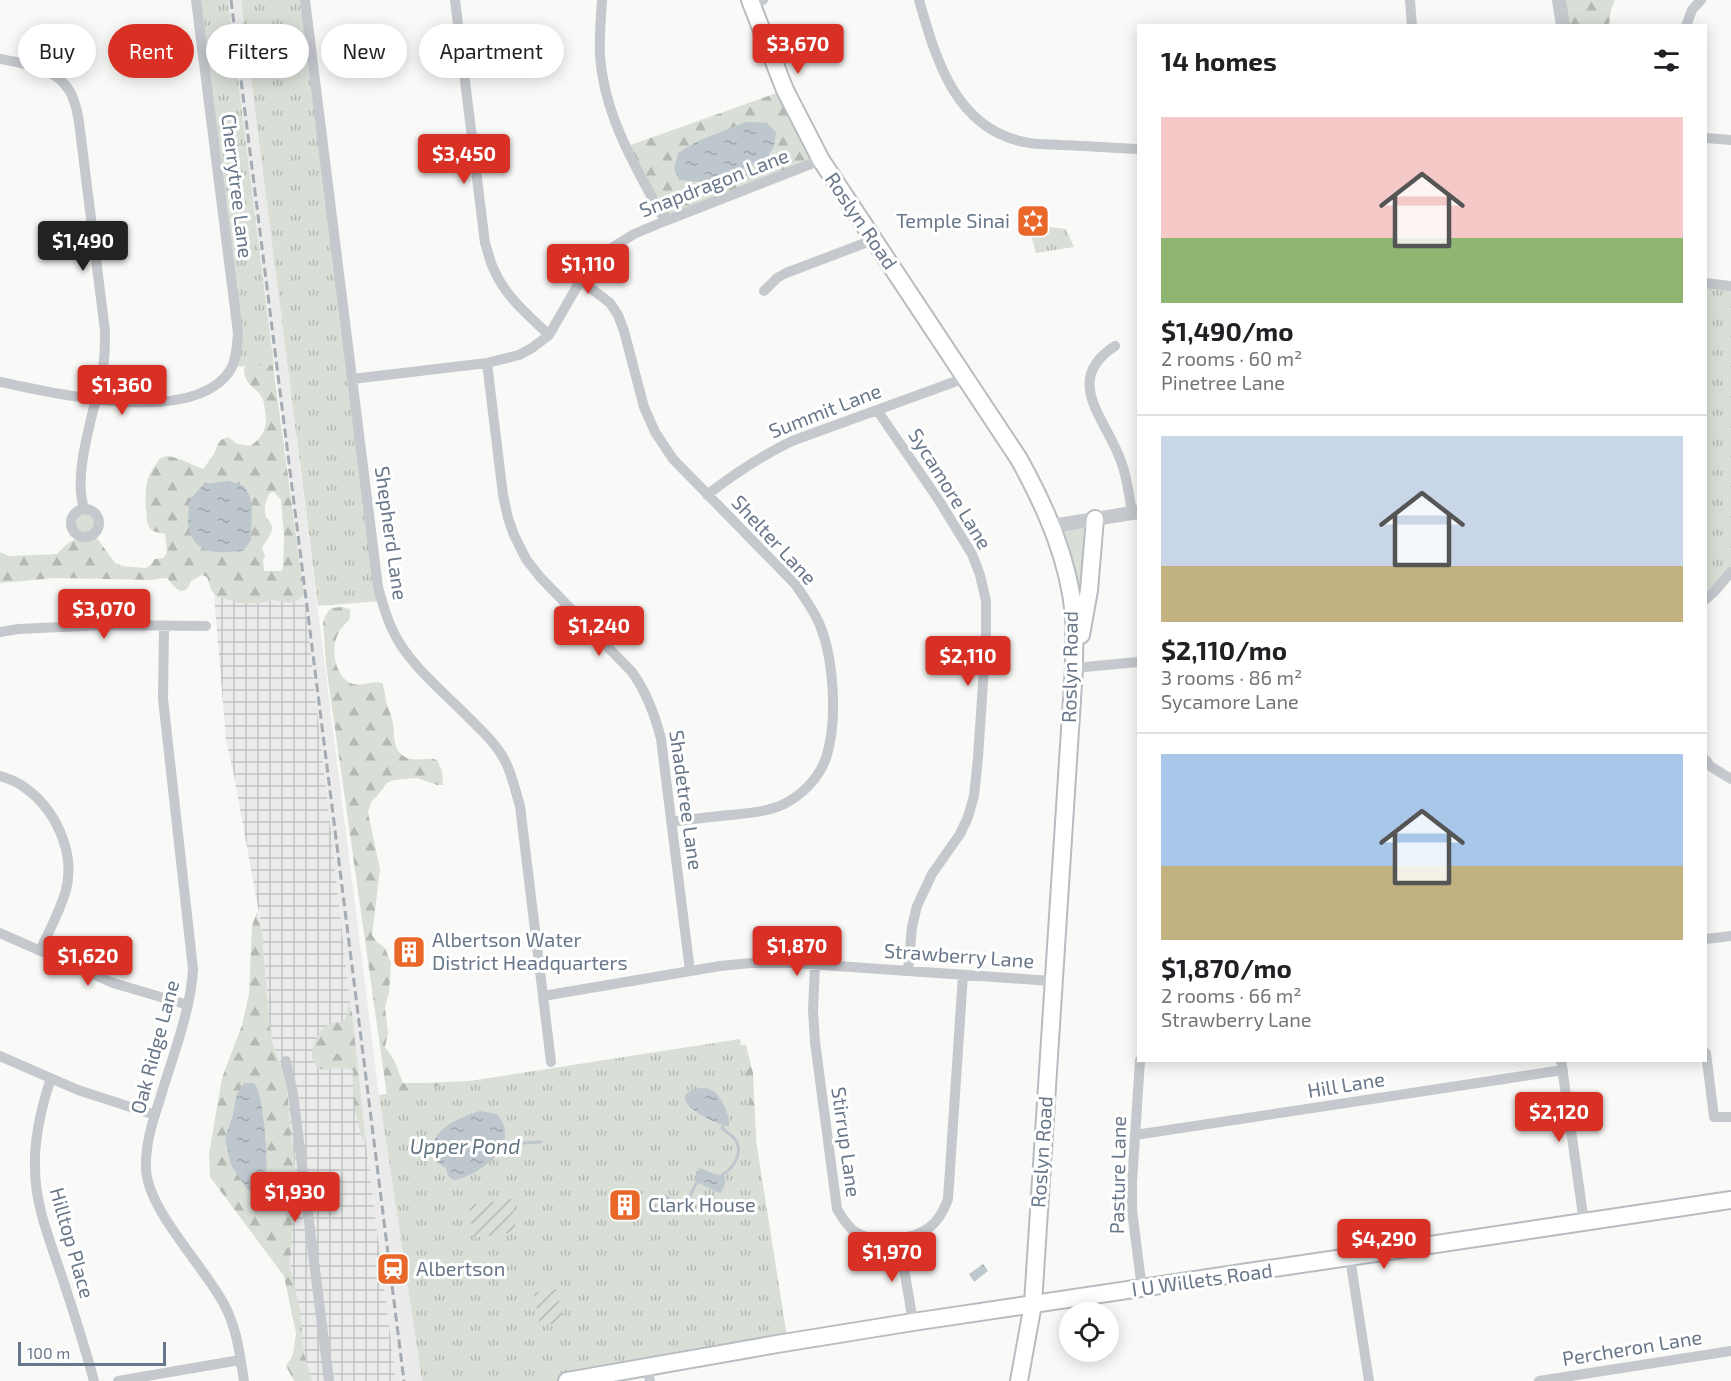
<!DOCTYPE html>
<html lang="en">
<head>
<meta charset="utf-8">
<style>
	body { margin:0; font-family:"Exo 2",sans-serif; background:#f2f2f2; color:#202124; height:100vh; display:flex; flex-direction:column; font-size:22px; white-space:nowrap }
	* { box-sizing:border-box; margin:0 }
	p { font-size:20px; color:#757577 }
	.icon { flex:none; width:33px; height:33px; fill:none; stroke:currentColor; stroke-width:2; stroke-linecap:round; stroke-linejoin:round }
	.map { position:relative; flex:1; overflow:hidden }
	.drawer { position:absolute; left:1137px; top:24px; width:570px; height:1038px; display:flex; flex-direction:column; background:#fff; border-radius:0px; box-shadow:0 3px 15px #0003 }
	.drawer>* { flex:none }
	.hud { position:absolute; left:18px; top:24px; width:570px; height:54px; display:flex; gap:12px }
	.controls { position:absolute; left:1059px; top:1302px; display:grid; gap:12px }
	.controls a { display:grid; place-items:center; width:60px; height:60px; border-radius:50%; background:#fff; box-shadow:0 3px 15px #0003; font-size:30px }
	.scale { position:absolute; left:18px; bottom:15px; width:148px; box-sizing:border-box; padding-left:6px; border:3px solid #687789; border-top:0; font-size:16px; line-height:21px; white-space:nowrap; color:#687789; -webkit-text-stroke:4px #fff; paint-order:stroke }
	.price { position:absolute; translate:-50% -51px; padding:0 14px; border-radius:6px; background:#d93025; color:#fff; font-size:20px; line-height:39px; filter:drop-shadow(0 2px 3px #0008) }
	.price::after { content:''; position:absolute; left:50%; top:36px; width:18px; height:14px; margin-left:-9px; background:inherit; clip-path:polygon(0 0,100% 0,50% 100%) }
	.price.on { background:#222; color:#fff }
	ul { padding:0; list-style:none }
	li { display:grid; align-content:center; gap:12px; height:318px; padding:0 24px }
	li+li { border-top:2px solid #e0e0e0 }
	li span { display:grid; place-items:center; height:186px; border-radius:0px; color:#555 }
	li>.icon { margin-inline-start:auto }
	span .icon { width:108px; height:108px; fill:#fffc; stroke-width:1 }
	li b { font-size:26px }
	h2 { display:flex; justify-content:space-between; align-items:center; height:72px; padding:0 24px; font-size:26px }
	.chip { padding:0 21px; border-radius:27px; background:#fff; box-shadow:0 3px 15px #0003; font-size:21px; line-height:54px }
	.chip.on { background:#d93025; color:#fff }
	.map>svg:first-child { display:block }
</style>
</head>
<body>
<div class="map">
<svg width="1731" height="1381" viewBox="0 0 1731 1381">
	<defs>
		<pattern id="industrial-grid" width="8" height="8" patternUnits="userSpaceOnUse" patternTransform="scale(1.5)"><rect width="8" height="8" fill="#eaebea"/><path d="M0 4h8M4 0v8" fill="none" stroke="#c1c3c3"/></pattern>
		<pattern id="forest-firs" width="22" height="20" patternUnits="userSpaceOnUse" patternTransform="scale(1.5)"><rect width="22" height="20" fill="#d9dfd6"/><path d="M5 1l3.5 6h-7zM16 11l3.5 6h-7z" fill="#b4bab3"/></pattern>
		<pattern id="park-tufts" width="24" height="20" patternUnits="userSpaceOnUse" patternTransform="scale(1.5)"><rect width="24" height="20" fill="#d9dfd6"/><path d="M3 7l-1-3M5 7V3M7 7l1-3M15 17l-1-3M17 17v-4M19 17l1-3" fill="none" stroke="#b4bab3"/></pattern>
		<pattern id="garden-furrows" width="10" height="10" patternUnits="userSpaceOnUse" patternTransform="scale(1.5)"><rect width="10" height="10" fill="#d9dfd6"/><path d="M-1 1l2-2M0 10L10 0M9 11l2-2" fill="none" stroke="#b4bab3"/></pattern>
		<pattern id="water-ripples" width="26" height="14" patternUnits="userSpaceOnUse" patternTransform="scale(1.5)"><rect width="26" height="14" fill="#bdc7cd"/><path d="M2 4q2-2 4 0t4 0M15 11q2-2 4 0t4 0" fill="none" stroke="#9da6ac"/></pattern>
	</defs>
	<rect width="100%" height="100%" fill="#f9faf7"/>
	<path fill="#eaebea" d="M228,0H241L379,1095L422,1381H396L365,1134L304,594Z"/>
	<path fill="url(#industrial-grid)" d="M304,594L365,1134L396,1381H307L291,1282L290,1250L295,1173L287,1090L283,1073L270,1035L262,930L233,770L226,741L214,595Z"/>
	<path fill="#d9dfd6" d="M71 523a14 14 0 1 1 28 0a14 14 0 1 1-28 0Z
		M1095,519L1089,590L1074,617L1052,526Z
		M340,1037L347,1040L348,1052L345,1055L333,1052L330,1047L333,1040Z"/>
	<path fill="url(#forest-firs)" fill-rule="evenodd" d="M1564,0H1615L1611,10L1609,25H1569Z
		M785,90L821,160L665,221L625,147Z
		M267,321L304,594L297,601L289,603L273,600L261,603H240L216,596L211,590L207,577L202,575L191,581C185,599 175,589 168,579L163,578L152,580L55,578L0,583V552L9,556L57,554C63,547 70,541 78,538C83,536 88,537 94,534L115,563L122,566L145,568L150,566L155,559L163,558L167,553L165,534C159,532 152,533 149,527C146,521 147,514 146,508C145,491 145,477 157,463C159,460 159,458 163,457C172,453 194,466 203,469L214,454L218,444L221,440L228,437L237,444L250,446C264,437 268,426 265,410C264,405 264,400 261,396C254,386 244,384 244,369ZM274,492L281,500L284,535L283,568L281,571H264L263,561L265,556L262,548C265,542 270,537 272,530C273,524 269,522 266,517C263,509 266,499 270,493Z
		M342,607L350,609V619C346,624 340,628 338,634C330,649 335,678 353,684C363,687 372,680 382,683C385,690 385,694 386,701C388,709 392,716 393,723C395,736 392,749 405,757C416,763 427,756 437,760L442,771L443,785H437L417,778L394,780L387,783L377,796L371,802L368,813L380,869L372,935L377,942L385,948L391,963L389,992L385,1007L388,1033L385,1047L394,1060L403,1083H426L493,1080L729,1044L746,1045L753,1073L765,1318L387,1096L326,665L323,622L325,616L331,608Z
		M257,912L262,930L270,1035L283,1073L287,1090L295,1173L290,1268L300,1310L304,1354L312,1381H294L286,1366L293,1355L296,1333L284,1276L210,1177L209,1154L222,1078L242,1025L249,994L252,926ZM236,1096L263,1114L264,1189L260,1193L256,1194L225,1138L233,1114Z
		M349,1004L352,1013L365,1134L364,1142L361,1135L356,1114L353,1092L354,1071C343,1065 330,1071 318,1069C317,1067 314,1064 313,1061C310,1050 317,1032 326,1026C332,1022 339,1023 345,1020ZM340,1037L347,1040L348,1052L345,1055L335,1053L330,1047L333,1040Z"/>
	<path fill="url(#park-tufts)" d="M196,0H228L274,365L232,367L237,352Z
		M241,0H305L382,601L318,606Z
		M1028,224L1066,229L1074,247L1036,253Z
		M1706,284L1731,287V572L1706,599Z
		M740,1039L788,1343L564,1381H422L379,1095Z"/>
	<path fill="url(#garden-furrows)" d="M512,1199L516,1232L473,1238L469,1205Z
		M557,1289L563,1322L540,1326L534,1293Z"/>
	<path fill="url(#water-ripples)" d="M746,122L767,123L776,132C775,140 775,147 769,154C763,162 719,180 708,181C698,183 689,181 679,180L674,169L678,153L698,141Z
		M228,481L244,486L250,496L252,509L251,540L243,551C221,553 195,556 189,529C187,520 189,509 189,500L204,484Z
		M244,1083H254C264,1094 268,1160 266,1176C266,1182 264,1188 260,1193L256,1194L247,1189L231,1165L225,1138L233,1114L236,1096Z
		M701,1088C704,1088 708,1088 711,1090C721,1095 730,1115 729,1126C715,1125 657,1096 701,1088Z
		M480,1111L497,1114C499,1118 503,1122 504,1126C512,1153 476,1176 454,1180L448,1176L446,1168C436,1163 434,1159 433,1149C432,1128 463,1116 480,1111Z
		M700,1168L714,1174L725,1176V1184L721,1193C716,1192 699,1184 695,1180L696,1173Z
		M983,1264L988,1271L974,1282L969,1274Z"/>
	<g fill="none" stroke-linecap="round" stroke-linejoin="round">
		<path stroke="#bdc7cd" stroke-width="3" d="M501,1144L541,1142
			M722,1175C734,1168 745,1151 734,1138C730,1134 726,1132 722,1128L723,1126
			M665,1196L673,1203L680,1205C690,1201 692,1190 697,1182L701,1181"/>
		<g stroke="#b7bcc1" stroke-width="20">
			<path id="secondary" d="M750,0L785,90L821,160L1019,459C1046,508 1069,560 1074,616C1075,633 1074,651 1074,668L1033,1304L1019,1381
				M1081,635L1089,590L1095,519
				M567,1381L777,1344L913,1322L1731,1200"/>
		</g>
		<path stroke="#c5c8cd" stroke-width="10" d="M305,0L378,587C382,602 386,617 393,631C408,664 446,694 471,720C483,732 496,744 504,759C512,773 515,790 520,806L551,1062
			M455,0L485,243C488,252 490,262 494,270C506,297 528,315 549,335
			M602,0C601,18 599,37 600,55C604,116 636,168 665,221
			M919,0C936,59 955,128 1024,142C1036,145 1049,144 1061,145C1087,146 1113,148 1138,149
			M1410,0L1412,26
			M751,2L763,0
			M1686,26L1692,10L1701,0
			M0,59C28,64 61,68 73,98C76,106 78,114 79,122L105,331C105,341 105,350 104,360C99,401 71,470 84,508
			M1706,138L1731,140
			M580,280L610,303L618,315L624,331L644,407L655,432L673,459L795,584C804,597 813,609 819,623C834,658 838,721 826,758C819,778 802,795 784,804C768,812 748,813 730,815C711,817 691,819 671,822
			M1706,283L1731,286
			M764,291L777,278L786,273L873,240
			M1115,346C1062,380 1106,419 1120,459C1127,475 1129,495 1132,513
			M487,363L503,495L508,518L514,535L526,559L540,577L632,672C647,693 655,715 661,739L690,971
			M352,379L487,363L519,355L532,348L549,335L586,271L610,249L634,234L665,221L821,160
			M0,382C56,393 195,428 231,369C237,358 237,345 238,333L196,0
			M877,410L938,499L972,554L980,575L986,601V637L978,758L974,796L968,817L960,834L932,874L917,906L912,927L908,971
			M707,495C734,474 761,456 792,441L965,378
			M71 523a14 14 0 1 1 28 0a14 14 0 1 1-28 0Z
			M1706,599L1714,592L1731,572
			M164,626L163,699L193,969C191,1011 171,1061 159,1102C152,1123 145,1146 146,1169C148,1211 205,1267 225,1306C237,1329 240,1356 244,1381
			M0,632L18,629L105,625L206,626
			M1074,668L1138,662
			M1706,760L1710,766L1731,779
			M0,776C7,778 15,781 21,785C54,806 76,851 66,890C60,911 49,931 40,951
			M0,933L113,983L188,1005
			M1706,939L1731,936
			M815,965L813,1010L815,1042L837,1209C842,1217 846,1225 854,1231C872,1244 912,1241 930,1227C939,1220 944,1210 948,1199L963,975
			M543,996L720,966L751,963H794L1052,981
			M1706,1053L1714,1117H1731
			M0,1056L78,1090L155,1115
			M1140,1060L1132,1183V1210L1142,1289
			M1561,1060L1584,1222
			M286,1061L293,1094L329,1381
			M51,1078C41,1108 34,1137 35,1168C35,1204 49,1238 60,1271C72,1307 84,1344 94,1381
			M1135,1135L1563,1070
			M899,1239L913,1322
			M1350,1258L1369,1381
			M647,1367L650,1381
			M118,1381L240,1360
			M1539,1381L1731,1351"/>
		<path stroke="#c5c8cd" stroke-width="14" d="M1559,0L1563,26
			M1052,526L1138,512"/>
		<use href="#secondary" stroke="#fff" stroke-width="16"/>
		<path stroke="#a5abb2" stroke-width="3" stroke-dasharray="9 4.5" stroke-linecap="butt" d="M231,0L404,1381"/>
	</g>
	<defs>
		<g id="synagogue-square" transform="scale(1.725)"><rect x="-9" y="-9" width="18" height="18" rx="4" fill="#e86729" stroke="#fff"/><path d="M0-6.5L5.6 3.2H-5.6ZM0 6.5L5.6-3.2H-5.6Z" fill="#fff"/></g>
		<g id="building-square" transform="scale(1.725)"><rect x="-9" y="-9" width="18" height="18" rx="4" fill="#e86729" stroke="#fff"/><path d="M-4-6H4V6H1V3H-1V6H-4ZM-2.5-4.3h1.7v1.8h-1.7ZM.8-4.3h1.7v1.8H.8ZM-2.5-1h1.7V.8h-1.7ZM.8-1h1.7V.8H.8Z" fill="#fff"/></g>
		<g id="station-square" transform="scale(1.725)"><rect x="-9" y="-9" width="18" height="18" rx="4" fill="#e86729" stroke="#fff"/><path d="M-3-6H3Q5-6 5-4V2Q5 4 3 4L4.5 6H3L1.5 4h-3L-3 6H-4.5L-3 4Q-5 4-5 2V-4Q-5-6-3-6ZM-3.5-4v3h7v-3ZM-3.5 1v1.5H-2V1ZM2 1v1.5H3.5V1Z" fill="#fff"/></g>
	</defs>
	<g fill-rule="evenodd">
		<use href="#synagogue-square" x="1033" y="221"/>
		<use href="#building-square" x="409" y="952"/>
		<use href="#building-square" x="625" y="1205"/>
		<use href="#station-square" x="393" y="1269"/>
	</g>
	<g text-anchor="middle" stroke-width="6" stroke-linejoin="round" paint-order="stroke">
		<g font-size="20" fill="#687789" stroke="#fff">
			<text transform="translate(714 183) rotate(-21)" y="7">Snapdragon Lane</text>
			<text transform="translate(237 186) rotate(83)" y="7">Cherrytree Lane</text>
			<text transform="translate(861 221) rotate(56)" y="7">Roslyn Road</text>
			<text transform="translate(825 411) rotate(-21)" y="7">Summit Lane</text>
			<text transform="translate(950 489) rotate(58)" y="7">Sycamore Lane</text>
			<text transform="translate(391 533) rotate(82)" y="7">Shepherd Lane</text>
			<text transform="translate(774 540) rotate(47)" y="7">Shelter Lane</text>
			<text transform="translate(1070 667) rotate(-89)" y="7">Roslyn Road</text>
			<text transform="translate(686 800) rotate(82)" y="7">Shadetree Lane</text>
			<text transform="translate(959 956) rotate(4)" y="7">Strawberry Lane</text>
			<text transform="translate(155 1047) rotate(-75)" y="7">Oak Ridge Lane</text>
			<text transform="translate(1346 1085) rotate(-9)" y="7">Hill Lane</text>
			<text transform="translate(846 1142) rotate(82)" y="7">Stirrup Lane</text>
			<text transform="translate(1042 1152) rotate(-86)" y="7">Roslyn Road</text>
			<text transform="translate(1118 1175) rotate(-89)" y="7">Pasture Lane</text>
			<text transform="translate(72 1243) rotate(74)" y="7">Hilltop Place</text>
			<text transform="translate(1202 1280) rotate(-8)" y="7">I U Willets Road</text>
			<text transform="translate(1632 1348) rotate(-9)" y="7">Percheron Lane</text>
		</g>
		<g font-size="20" fill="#687789" stroke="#fff" text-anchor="start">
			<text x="1010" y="228" text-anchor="end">Temple Sinai</text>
			<text x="432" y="947">Albertson Water<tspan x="432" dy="23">District Headquarters</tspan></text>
			<text x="648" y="1212">Clark House</text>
			<text x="416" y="1276">Albertson</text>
		</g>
		<g font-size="21" font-style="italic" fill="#637883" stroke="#fff">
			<text x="465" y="1154">Upper Pond</text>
		</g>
	</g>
</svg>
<div class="controls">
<a><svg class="icon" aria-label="locate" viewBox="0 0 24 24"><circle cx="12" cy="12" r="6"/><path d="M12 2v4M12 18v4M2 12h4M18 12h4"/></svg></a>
</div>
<div class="scale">100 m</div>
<b class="price" style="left:798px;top:75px">$3,670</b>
<b class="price" style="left:464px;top:185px">$3,450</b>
<b class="price on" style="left:83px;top:272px">$1,490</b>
<b class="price" style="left:588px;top:295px">$1,110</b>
<b class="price" style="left:122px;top:416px">$1,360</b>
<b class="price" style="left:104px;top:640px">$3,070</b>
<b class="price" style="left:599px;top:657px">$1,240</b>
<b class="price" style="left:968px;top:687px">$2,110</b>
<b class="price" style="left:797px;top:977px">$1,870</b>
<b class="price" style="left:88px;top:987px">$1,620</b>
<b class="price" style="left:1559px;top:1143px">$2,120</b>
<b class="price" style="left:295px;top:1223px">$1,930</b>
<b class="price" style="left:1384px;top:1270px">$4,290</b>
<b class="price" style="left:892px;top:1283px">$1,970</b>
<div class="hud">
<a class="chip">Buy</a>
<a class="chip on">Rent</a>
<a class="chip">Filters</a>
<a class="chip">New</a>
<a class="chip">Apartment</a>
</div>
<section class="drawer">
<h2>14 homes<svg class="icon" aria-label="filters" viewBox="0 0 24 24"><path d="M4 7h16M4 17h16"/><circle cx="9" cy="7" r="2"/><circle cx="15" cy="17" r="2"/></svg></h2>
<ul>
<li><span style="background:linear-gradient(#f6c9c9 65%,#8fb573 0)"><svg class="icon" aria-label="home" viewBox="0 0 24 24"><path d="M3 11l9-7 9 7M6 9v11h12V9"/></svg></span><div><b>$1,490/mo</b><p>2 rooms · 60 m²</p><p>Pinetree Lane</p></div></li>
<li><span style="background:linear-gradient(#c9d6e8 70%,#c2b280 0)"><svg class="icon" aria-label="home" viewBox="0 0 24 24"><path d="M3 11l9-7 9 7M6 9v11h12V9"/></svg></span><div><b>$2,110/mo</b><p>3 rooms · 86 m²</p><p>Sycamore Lane</p></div></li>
<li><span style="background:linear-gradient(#a9c7e8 60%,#c2b280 0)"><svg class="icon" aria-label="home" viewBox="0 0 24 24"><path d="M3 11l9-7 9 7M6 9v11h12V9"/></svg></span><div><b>$1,870/mo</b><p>2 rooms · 66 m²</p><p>Strawberry Lane</p></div></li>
</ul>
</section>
</div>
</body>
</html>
